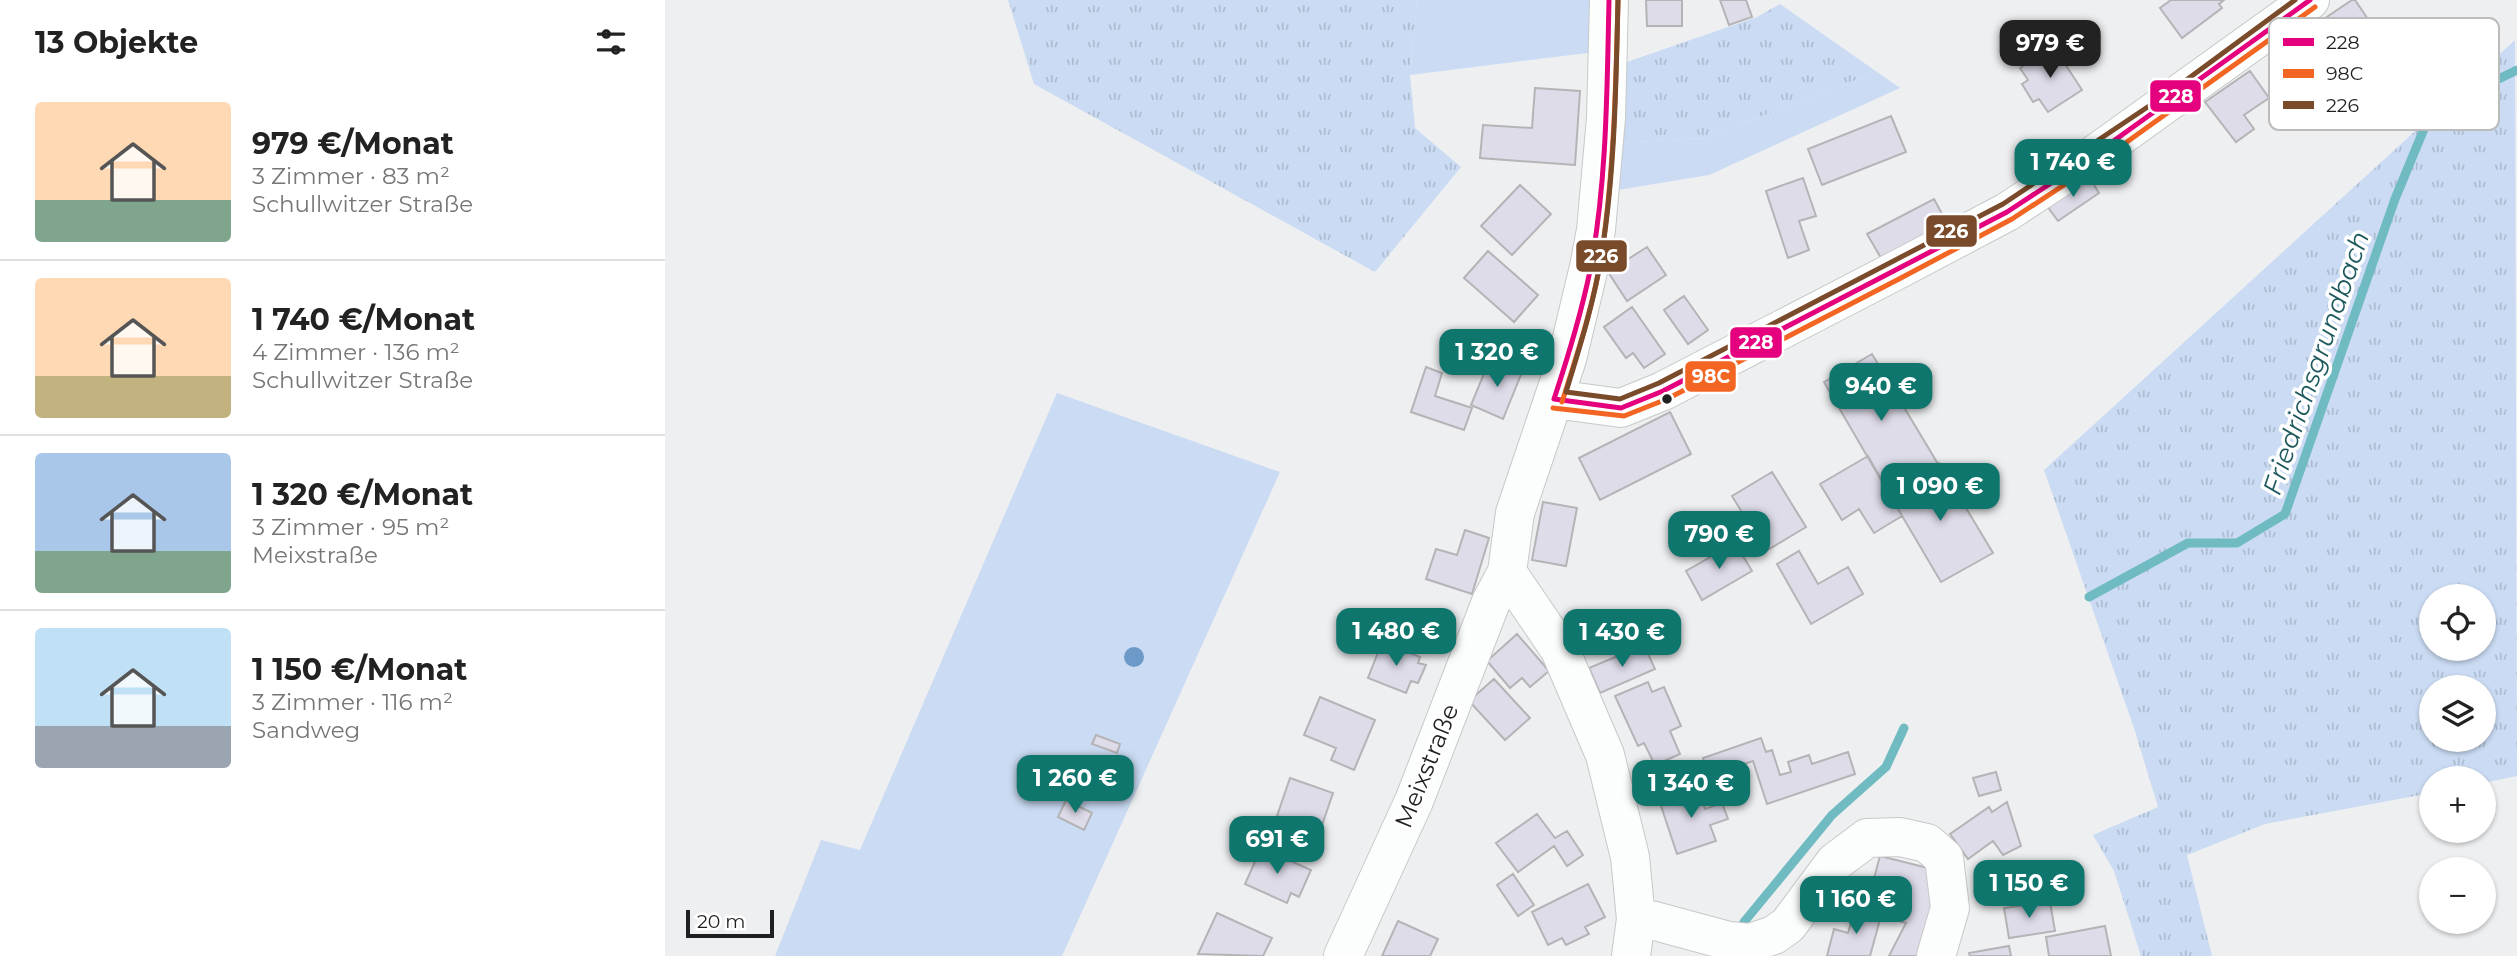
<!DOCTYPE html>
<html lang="de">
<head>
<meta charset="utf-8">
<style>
	body { margin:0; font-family:Montserrat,sans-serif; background:#f2f2f2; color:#222; height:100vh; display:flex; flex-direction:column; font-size:26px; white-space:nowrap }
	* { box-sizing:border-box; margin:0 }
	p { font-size:23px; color:#767676 }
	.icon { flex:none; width:38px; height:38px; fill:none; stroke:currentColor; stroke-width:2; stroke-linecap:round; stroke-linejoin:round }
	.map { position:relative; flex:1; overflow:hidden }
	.panel { display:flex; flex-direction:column; background:#fff; width:665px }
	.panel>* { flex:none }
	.buttons { position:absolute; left:1754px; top:584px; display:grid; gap:14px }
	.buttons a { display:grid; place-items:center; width:77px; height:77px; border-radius:50%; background:#fff; box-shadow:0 2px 5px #0004; font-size:35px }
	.scale { position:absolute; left:21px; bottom:18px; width:88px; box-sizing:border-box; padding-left:7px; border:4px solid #1f2021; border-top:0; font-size:19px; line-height:24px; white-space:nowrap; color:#1f2021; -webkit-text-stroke:5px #fff; paint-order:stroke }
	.price { position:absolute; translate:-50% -60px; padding:0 16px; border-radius:14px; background:#0f766e; color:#fff; font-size:23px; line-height:46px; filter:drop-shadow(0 2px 4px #0008) }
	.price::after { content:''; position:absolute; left:50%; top:42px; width:21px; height:16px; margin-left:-10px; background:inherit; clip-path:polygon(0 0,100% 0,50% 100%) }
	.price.on { background:#222; color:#fff }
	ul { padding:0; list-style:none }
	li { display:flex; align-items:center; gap:21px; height:175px; padding:0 35px }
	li+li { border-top:2px solid #e0e0e0 }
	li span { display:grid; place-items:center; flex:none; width:196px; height:140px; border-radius:7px; color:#555 }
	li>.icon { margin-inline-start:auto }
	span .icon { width:84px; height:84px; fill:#fffc; stroke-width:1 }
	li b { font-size:30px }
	h2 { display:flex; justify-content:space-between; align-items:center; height:84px; padding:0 35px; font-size:30px }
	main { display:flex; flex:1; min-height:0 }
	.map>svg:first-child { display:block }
</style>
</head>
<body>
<main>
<section class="panel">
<h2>13 Objekte<svg class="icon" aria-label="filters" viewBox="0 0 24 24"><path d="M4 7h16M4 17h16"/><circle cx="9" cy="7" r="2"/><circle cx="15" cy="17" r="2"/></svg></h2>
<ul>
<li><span style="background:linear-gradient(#ffd9b3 70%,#7fa58c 0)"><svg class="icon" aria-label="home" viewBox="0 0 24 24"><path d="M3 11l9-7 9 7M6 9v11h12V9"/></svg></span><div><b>979 €/Monat</b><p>3 Zimmer · 83 m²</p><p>Schullwitzer Straße</p></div></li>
<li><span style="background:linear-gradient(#ffd9b3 70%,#c2b280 0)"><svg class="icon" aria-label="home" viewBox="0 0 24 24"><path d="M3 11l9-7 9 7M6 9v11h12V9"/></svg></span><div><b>1 740 €/Monat</b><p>4 Zimmer · 136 m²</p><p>Schullwitzer Straße</p></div></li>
<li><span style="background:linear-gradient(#a9c7e8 70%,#7fa58c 0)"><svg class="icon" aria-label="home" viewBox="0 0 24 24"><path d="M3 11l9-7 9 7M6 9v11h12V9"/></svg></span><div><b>1 320 €/Monat</b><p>3 Zimmer · 95 m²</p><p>Meixstraße</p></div></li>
<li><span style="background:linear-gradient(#bfe0f5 70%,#9aa5b1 0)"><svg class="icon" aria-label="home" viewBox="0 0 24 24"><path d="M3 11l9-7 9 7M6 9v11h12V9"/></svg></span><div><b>1 150 €/Monat</b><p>3 Zimmer · 116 m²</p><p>Sandweg</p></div></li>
</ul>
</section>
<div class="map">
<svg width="1852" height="956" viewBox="0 0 1852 956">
	<defs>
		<pattern id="grass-tufts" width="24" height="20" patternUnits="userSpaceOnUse" patternTransform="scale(1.75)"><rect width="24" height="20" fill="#cadbf3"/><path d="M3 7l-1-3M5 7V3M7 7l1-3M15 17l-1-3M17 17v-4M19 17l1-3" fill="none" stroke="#adbcd0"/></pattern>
	</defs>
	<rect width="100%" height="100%" fill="#eeeff1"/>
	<path fill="url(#grass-tufts)" fill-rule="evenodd" d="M343,0H752L745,75L750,128L796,167L710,272L369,84Z
		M1115,4L1212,72L1040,138L954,143L956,64L1092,17Z
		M1850,40L1852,776L1818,783V779H1766V793L1600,824L1522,855L1547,956H1476L1449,871L1428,835L1493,807L1470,731L1379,470ZM1766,597H1818V649H1766ZM1766,688H1818V740H1766Z"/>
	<path fill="#cadbf3" d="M752,0H931L930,52L745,75Z
		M1212,72L1235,88L1044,175L953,190L954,143L1040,138Z
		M392,393L615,472L397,956H110L156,840L195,850Z"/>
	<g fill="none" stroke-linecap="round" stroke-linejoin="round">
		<path stroke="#6fbbc1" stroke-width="9" d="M1424,597L1523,543H1572L1620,514L1730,199L1766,112L1852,70
			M1077,932L1079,922L1167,815L1221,767L1239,728"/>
	</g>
	<path fill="#dfdcea" stroke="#b4b4b6" stroke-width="2" d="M981,0H1017V26H982Z
		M1055,0H1081L1087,17L1064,25Z
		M1506,0H1559L1554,4L1557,8L1517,38L1495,8Z
		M1687,0H1690L1715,37L1677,63L1650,25Z
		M1389,47L1417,90L1383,112L1374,99L1368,102L1357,84L1363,80L1355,68Z
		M1585,71L1604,98L1579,115L1589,129L1571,142L1540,102Z
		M870,88L915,91L910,165L815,158L818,125L867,128Z
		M1226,116L1241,152L1157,185L1143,149Z
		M1424,177L1434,193L1393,221L1382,206Z
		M1138,178L1151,216L1134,221L1144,250L1123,258L1101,191Z
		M855,185L886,214L847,255L816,226Z
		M1269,199L1282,223L1216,258L1202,234Z
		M982,247L1001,275L962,301L943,272Z
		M823,251L873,295L849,322L799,278Z
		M1019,296L1043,330L1023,344L999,310Z
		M967,307L1000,354L979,368L968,353L961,358L939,327Z
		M1207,354L1273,464L1223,492L1159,382Z
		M825,359L857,372L838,419L806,405Z
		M761,367L777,373L770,396L807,408L799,430L746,412Z
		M1005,412L1026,454L935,500L914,458Z
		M1203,456L1237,516L1209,533L1194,509L1177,520L1155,484Z
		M1274,463L1328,553L1276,582L1223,492Z
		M1107,472L1141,527L1101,551L1067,496Z
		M878,502L912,508L901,566L867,560Z
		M800,530L824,538L807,594L761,579L771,549L792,555Z
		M1070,543L1087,571L1037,600L1021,571Z
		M1134,551L1153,584L1183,567L1198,594L1146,624L1112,564Z
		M852,634L884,671L865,687L857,678L845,688L822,661Z
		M717,642L755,657L753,663L761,665L753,683L746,681L741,693L703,678Z
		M979,645L990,669L935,693L924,668Z
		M829,679L865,718L840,740L804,701Z
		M983,682L987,692L999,687L1016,726L1005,731L1015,754L990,765L979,743L973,746L950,696Z
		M655,697L710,720L689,770L666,760L671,748L639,735Z
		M431,735L455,744L452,753L427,744Z
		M1096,738L1101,752L1107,750L1115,775L1126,772L1123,762L1144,755L1147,764L1183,752L1190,774L1102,804L1088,761L1045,776L1038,758Z
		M1331,772L1336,790L1314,796L1308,778Z
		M625,778L668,793L655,831L612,816Z
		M1033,787L1040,809L1057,803L1063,819L1045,825L1051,841L1012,854L994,800Z
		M401,800L427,813L419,830L393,817Z
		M1342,802L1356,846L1338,855L1328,841L1303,859L1285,834L1324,807L1327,812Z
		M872,814L890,838L902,831L918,855L902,866L889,846L853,872L831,843Z
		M596,848L646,870L634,897L626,893L622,903L580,884Z
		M1215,856L1275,871L1256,956H1224L1241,923L1200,912Z
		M848,874L869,905L853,916L832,885Z
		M923,884L940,917L920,927L924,934L901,945L897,938L883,945L867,912Z
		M1385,902L1390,931L1344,938L1339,908Z
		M1190,909L1216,916L1205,956H1162L1169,929L1183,933Z
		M552,913L607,938L598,956L533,954Z
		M733,921L773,939L765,956H717Z
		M1440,926L1446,956H1384L1381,937Z
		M1344,946L1346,956H1305L1304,953Z"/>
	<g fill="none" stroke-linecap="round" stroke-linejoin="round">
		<g stroke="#c8c8c9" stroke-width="40">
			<path id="minor" d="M889,399L956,408L998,391L1230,271L1342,212L1429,155L1645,0
				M842,572L895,650L940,755L965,857L971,919L966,956
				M971,919L990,921L1064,941L1085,943L1109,935L1123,925L1170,862L1202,838L1235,837L1262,843L1279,858L1285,908L1271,956
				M678,956L749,801L826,602L842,572L850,513L902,359L924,267L931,230L941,118L944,0"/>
		</g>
		<use href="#minor" stroke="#fcfdfd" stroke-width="38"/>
		<g stroke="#fff" stroke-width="10">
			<path id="bus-1" d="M889,399L956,408L998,391L1342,212L1429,155L1645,0
				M889,399C903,357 916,314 925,271C942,182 942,90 944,0"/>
		</g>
		<g stroke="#fff" stroke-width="10">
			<path id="bus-2" d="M897,402C913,352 929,303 937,252C949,169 951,84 953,0
				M888,408L959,416L1002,399L1234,279L1347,219L1434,162L1650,7"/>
		</g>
		<g stroke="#fff" stroke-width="10">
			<path id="bus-3" d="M953,0C951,84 950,169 937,252C930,299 915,346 901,392L955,399L994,383L1338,204L1505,92L1630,0"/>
		</g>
		<use href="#bus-1" stroke="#e5007d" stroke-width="5"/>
		<use href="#bus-2" stroke="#f26522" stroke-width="5"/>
		<use href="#bus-3" stroke="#7a4b2a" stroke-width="5"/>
	</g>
	<circle fill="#6d99c8" cx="469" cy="657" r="10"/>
	<circle fill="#1f2021" stroke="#fff" stroke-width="2.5" cx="1002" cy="399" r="6"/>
	<g text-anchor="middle" stroke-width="7" stroke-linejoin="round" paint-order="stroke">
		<g font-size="24" fill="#1f2021" stroke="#fff">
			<text transform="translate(762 766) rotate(-68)" y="8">Meixstraße</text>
		</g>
		<g font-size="26" font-style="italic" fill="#1e595e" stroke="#fff">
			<text transform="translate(1651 363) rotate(-71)" y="9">Friedrichsgrundbach</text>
		</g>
	</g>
	<rect x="1604" y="18" width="230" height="112" rx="10" fill="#fff" stroke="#bcbcbc" stroke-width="2"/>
	<rect x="1618" y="38" width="31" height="8" fill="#e5007d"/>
	<rect x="1618" y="69" width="31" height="9" fill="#f26522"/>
	<rect x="1618" y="101" width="31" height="8" fill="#7a4b2a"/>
	<g font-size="19" fill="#1f2021">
		<text x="1661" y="49">228</text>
		<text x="1661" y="80">98C</text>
		<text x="1661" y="112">226</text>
	</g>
	<g stroke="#fff" stroke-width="2.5">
		<rect x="1484" y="79" width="53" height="34" rx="7" fill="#e5007d"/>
		<rect x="1260" y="214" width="53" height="34" rx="7" fill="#7a4b2a"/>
		<rect x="910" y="239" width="53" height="34" rx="7" fill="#7a4b2a"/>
		<rect x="1064" y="326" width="54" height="33" rx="7" fill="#e5007d"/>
		<rect x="1019" y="360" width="53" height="33" rx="7" fill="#f26522"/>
	</g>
	<g font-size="19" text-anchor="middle" font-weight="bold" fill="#fff">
		<text x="1511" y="103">228</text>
		<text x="1286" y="238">226</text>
		<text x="936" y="263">226</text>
		<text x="1091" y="349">228</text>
		<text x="1046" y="383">98C</text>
	</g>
</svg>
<div class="buttons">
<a><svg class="icon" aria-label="locate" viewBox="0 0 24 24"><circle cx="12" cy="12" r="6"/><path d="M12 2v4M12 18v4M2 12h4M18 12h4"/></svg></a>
<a><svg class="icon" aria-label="layers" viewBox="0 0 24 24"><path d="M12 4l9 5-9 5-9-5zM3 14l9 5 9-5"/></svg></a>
<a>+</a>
<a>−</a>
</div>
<div class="scale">20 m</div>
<b class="price on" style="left:1385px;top:80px">979 €</b>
<b class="price" style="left:1408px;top:199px">1 740 €</b>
<b class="price" style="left:832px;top:389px">1 320 €</b>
<b class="price" style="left:1216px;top:423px">940 €</b>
<b class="price" style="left:1275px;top:523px">1 090 €</b>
<b class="price" style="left:1054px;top:571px">790 €</b>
<b class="price" style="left:731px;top:668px">1 480 €</b>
<b class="price" style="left:957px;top:669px">1 430 €</b>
<b class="price" style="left:410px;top:815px">1 260 €</b>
<b class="price" style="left:1026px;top:820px">1 340 €</b>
<b class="price" style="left:612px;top:876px">691 €</b>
<b class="price" style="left:1364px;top:920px">1 150 €</b>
<b class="price" style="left:1191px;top:936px">1 160 €</b>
</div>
</main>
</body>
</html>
